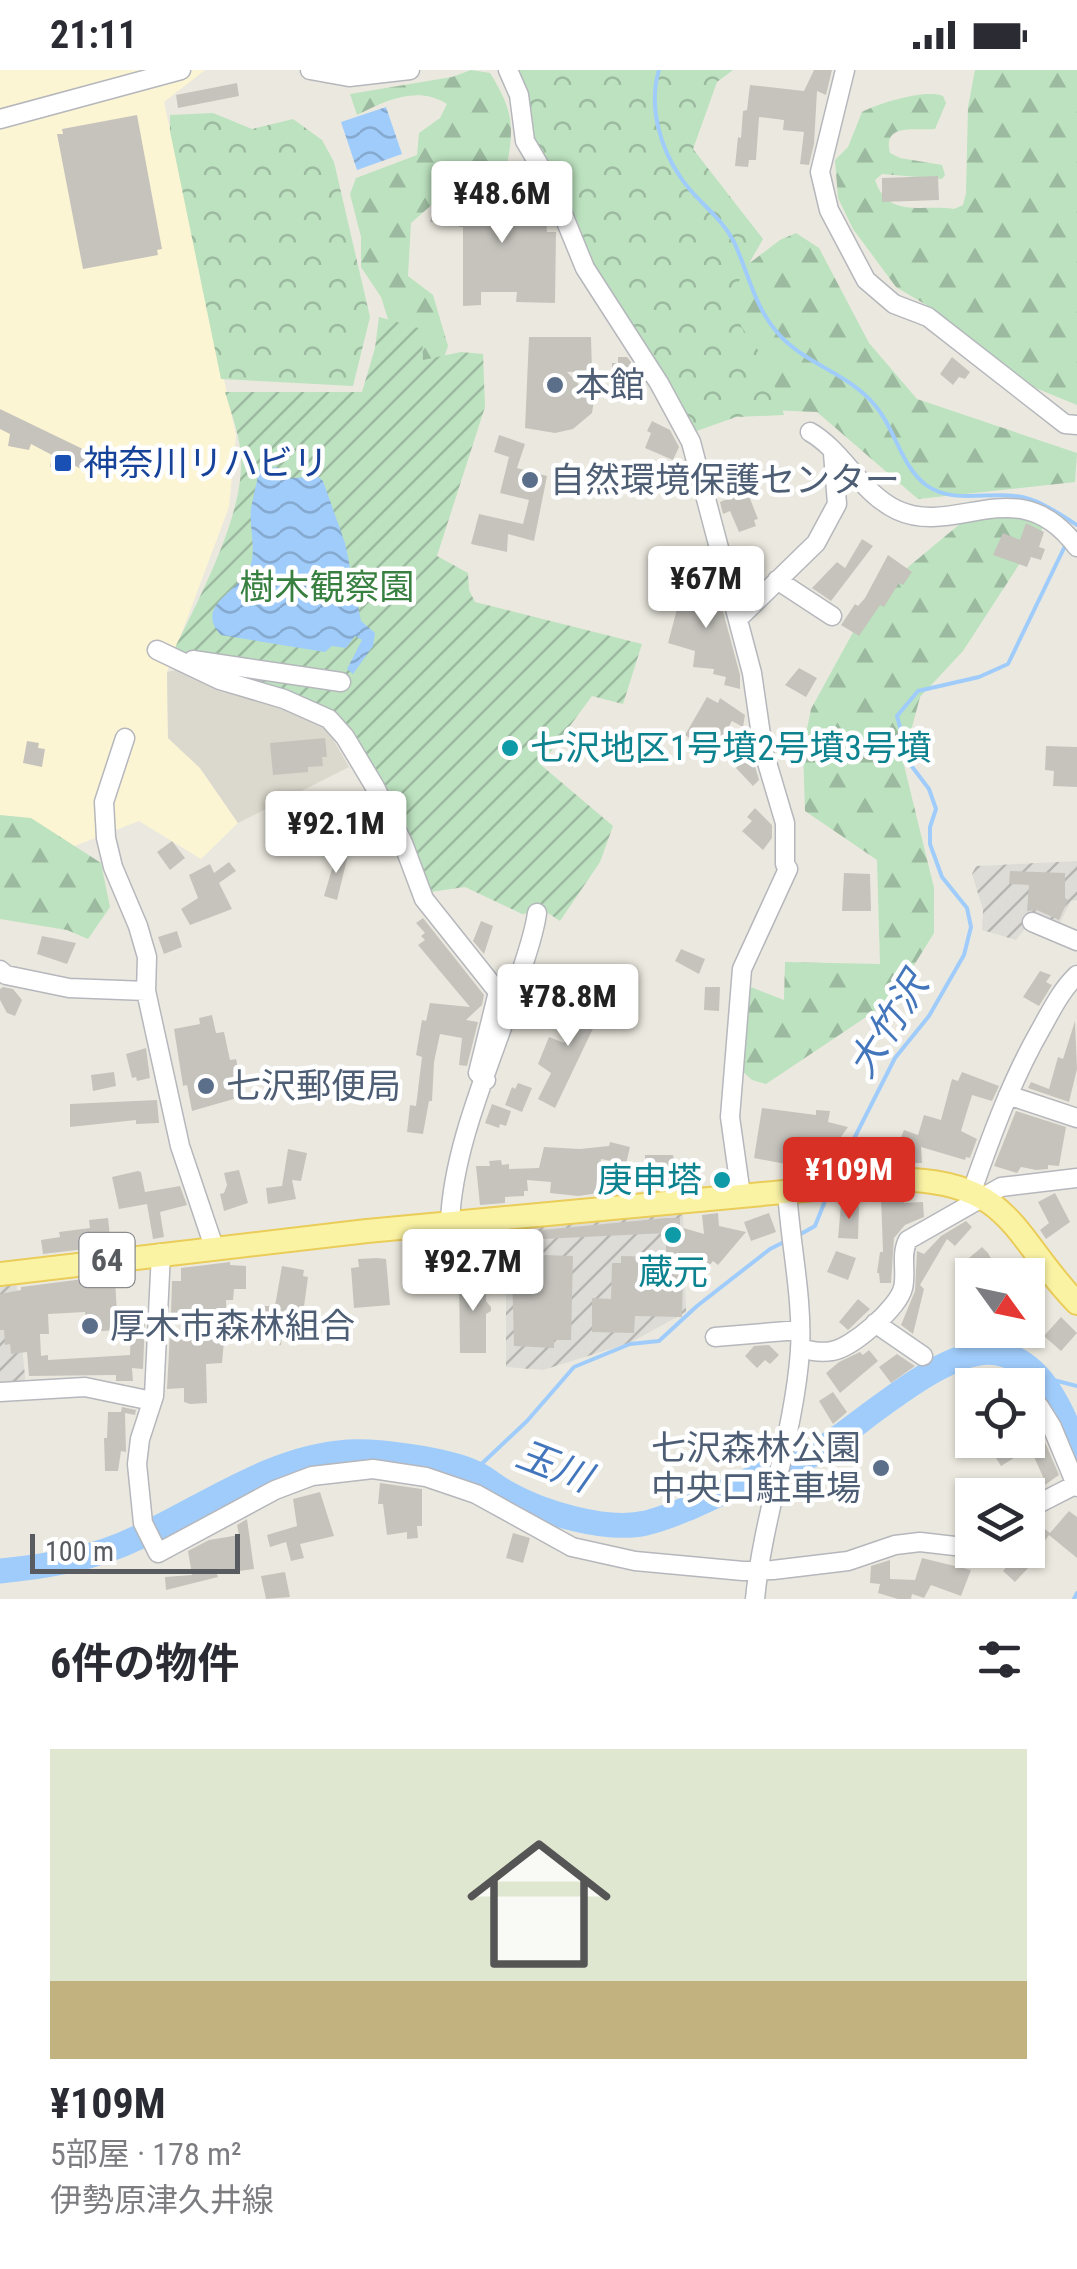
<!DOCTYPE html>
<html lang="ja">
<head>
<meta charset="utf-8">
<style>
	body { margin:0; font-family:"Roboto Condensed","Noto Sans JP",sans-serif; background:#f7f7f7; color:#2b2b33; height:100vh; display:flex; flex-direction:column; font-size:38px; white-space:nowrap }
	* { box-sizing:border-box; margin:0 }
	p { font-size:32px; color:#7c7c81 }
	.icon { flex:none; width:55px; height:55px; fill:none; stroke:currentColor; stroke-width:2; stroke-linecap:round; stroke-linejoin:round }
	.map { position:relative; height:1529px; overflow:hidden }
	.panel { display:flex; flex-direction:column; background:#fff; flex:1 }
	.panel>* { flex:none }
	.needle { width:65px; rotate:123deg }
	.buttons { position:absolute; left:955px; top:1188px; display:grid; gap:20px }
	.buttons a { display:grid; place-items:center; width:90px; height:90px; border-radius:0px; background:#fff; box-shadow:0 2px 8px #0004; font-size:50px }
	.scale { position:absolute; left:30px; bottom:25px; width:210px; box-sizing:border-box; padding-left:10px; border:5px solid #585b60; border-top:0; font-size:28px; line-height:35px; white-space:nowrap; color:#585b60; -webkit-text-stroke:8px #fff; paint-order:stroke }
	.price { position:absolute; translate:-50% -85px; padding:0 22px; border-radius:10px; background:#fff; color:#222; font-size:32px; line-height:65px; filter:drop-shadow(0 2px 5px #0008) }
	.price::after { content:''; position:absolute; left:50%; top:60px; width:30px; height:22px; margin-left:-15px; background:inherit; clip-path:polygon(0 0,100% 0,50% 100%) }
	.price.on { background:#d93025; color:#fff }
	ul { padding:0; list-style:none }
	li { display:grid; align-content:center; gap:20px; height:530px; padding:0 50px }
	li span { display:grid; place-items:center; height:310px; border-radius:0px; color:#555 }
	li>.icon { margin-inline-start:auto }
	span .icon { width:180px; height:180px; fill:#fffc; stroke-width:1 }
	li b { font-size:42px }
	h2 { display:flex; justify-content:space-between; align-items:center; height:120px; padding:0 50px; font-size:42px }
	.status { display:flex; justify-content:space-between; align-items:center; height:70px; padding:0 50px; background:#fff; direction:ltr }
	.status svg { height:28px; fill:currentColor }
	.map>svg:first-child { display:block }
</style>
</head>
<body>
<div class="status"><b>21:11</b><svg viewBox="0 0 49 12"><path d="M0 12V9h3v3zM5 12V6h3v6zM10 12V3h3v9zM15 12V0h3v12zM26 1h20v11H26zM47 4h2v5h-2z"/></svg></div>
<div class="map">
<svg width="1077" height="1529" viewBox="0 0 1077 1529">
	<defs>
		<pattern id="industrial-furrows" width="10" height="10" patternUnits="userSpaceOnUse" patternTransform="scale(2.5)"><rect width="10" height="10" fill="#dedcd7"/><path d="M-1 1l2-2M0 10L10 0M9 11l2-2" fill="none" stroke="#b7b5b2"/></pattern>
		<pattern id="forest-firs" width="22" height="20" patternUnits="userSpaceOnUse" patternTransform="scale(2.5)"><rect width="22" height="20" fill="#bce2bf"/><path d="M5 1l3.5 6h-7zM16 11l3.5 6h-7z" fill="#9cba9f"/></pattern>
		<pattern id="park-crowns" width="20" height="18" patternUnits="userSpaceOnUse" patternTransform="scale(2.5)"><rect width="20" height="18" fill="#bce2bf"/><path d="M2 6a3 3 0 1 1 6 0M12 15a3 3 0 1 1 6 0" fill="none" stroke="#9cba9f"/></pattern>
		<pattern id="garden-furrows" width="10" height="10" patternUnits="userSpaceOnUse" patternTransform="scale(2.5)"><rect width="10" height="10" fill="#bce2bf"/><path d="M-1 1l2-2M0 10L10 0M9 11l2-2" fill="none" stroke="#9cba9f"/></pattern>
		<pattern id="water-waves" width="16" height="10" patternUnits="userSpaceOnUse" patternTransform="scale(2.5)"><rect width="16" height="10" fill="#a0ccfb"/><path d="M0 5q4-4 8 0t8 0" fill="none" stroke="#85a9cf"/></pattern>
	</defs>
	<rect width="100%" height="100%" fill="#ebe9df"/>
	<path fill="#fcf5d4" d="M0,0H205L164,32L236,365L229,437L167,602L168,668L200,698L238,753L201,789L139,751L0,805Z"/>
	<path fill="url(#industrial-furrows)" d="M1077,791V830L1071,831L1058,857L1027,856L1016,870L982,860L983,840L972,804L976,796Z
		M683,1140L686,1242L630,1273L543,1300L506,1297V1156Z
		M16,1210L26,1317L0,1318V1213Z"/>
	<path fill="#dbd8cd" d="M190,597L302,642L327,659L349,697L238,753L200,698L168,668L167,602Z"/>
	<path fill="url(#forest-firs)" d="M471,0L490,3C513,40 515,57 506,99L459,111L411,153L408,206L433,225L448,276L443,291L366,342L397,277L381,227L361,197V167L350,124L356,108L417,85L419,63L440,48L447,34C417,15 385,31 357,45L350,24L452,7Z
		M975,0H1077V335L1033,317L933,239L896,217L853,159L838,128L835,90L848,77L862,42C880,33 925,19 943,26L946,33L935,59C916,61 882,52 890,83L900,88L942,95L945,105L942,109L882,104L875,110C888,149 921,134 954,139L963,135L966,123L968,37Z
		M796,163L819,178L869,273L917,329L1077,383L1075,412L918,429L817,342L714,338V220L780,170Z
		M1042,432L1046,453L963,581L920,627L903,691L934,818V863L893,929L766,1014L752,1010L740,999L748,916L784,930L785,892L880,894L877,790L805,741L803,679L811,639L857,555L901,503L967,448Z
		M0,745L31,748L101,793L110,837L88,869L67,860L0,849Z"/>
	<path fill="url(#park-crowns)" d="M513,0H733L717,12L693,79L763,169L739,211L741,256L767,293L784,345L736,347L691,363L586,195L528,67Z
		M213,43L252,59L293,49L322,70L334,92L370,247L353,316L221,309L170,61V45Z"/>
	<path fill="url(#garden-furrows)" d="M379,247L422,259L423,290L461,282L483,284L485,337L437,486L468,503L469,520L475,532L642,574L623,634L592,626L541,695L613,756L600,792L560,851L545,841L522,844L465,817L430,822L345,653L226,607L175,578C200,526 243,447 241,390C241,368 231,343 225,322H362L375,278Z"/>
	<path fill="url(#water-waves)" d="M386,37L402,84L357,100L341,52Z
		M277,397L283,409L317,406L323,411L345,473L361,551L375,563L373,576L353,604L347,599L362,570L355,566L346,578L332,576L325,582L221,565C194,537 237,521 248,502C258,483 249,459 251,439C253,426 257,413 259,400Z"/>
	<g fill="none" stroke-linecap="round" stroke-linejoin="round">
		<path stroke="#a0ccfb" stroke-width="4" d="M659,0C648,36 660,78 681,108C696,131 721,146 734,172C748,202 754,235 776,261C802,293 846,302 873,333C895,357 900,395 926,415C952,434 986,422 1015,426C1037,428 1058,443 1077,455
			M834,1108L895,988L929,946L964,885L971,857L967,838L942,807L930,774V757L936,739L929,719L910,694L897,646L918,621L979,607L1008,594L1065,476
			M799,1165L815,1156L827,1126
			M1038,1306L1077,1316
			M473,1402L527,1351L574,1297L630,1274L659,1271L697,1236L770,1179L786,1171
			M1074,1529L1077,1523"/>
		<path stroke="#a0ccfb" stroke-width="25" d="M0,1501C49,1496 94,1489 139,1467C206,1436 272,1387 348,1382C378,1380 449,1390 475,1403C486,1408 496,1417 507,1423C542,1443 606,1462 646,1453C685,1443 721,1422 758,1406C776,1398 797,1393 814,1384C858,1358 945,1274 997,1283C1043,1291 1061,1341 1077,1377"/>
	</g>
	<path fill="#c6c3bd" d="M814,0H832L826,25L817,21L814,74L809,95L800,94L804,62L783,60L784,50L759,47L756,90H749L748,97L735,96L738,67L741,68L743,41L747,40L750,15L804,21Z
		M237,13L239,26L178,38L176,25Z
		M137,45L162,179L157,180L158,185L83,199L57,64H63L62,59Z
		M938,106L939,130L882,132V108Z
		M460,114L497,115V133L545,134L547,162H556L555,233L516,232L517,222H481V235L463,236V157H459V153L430,152L437,130L460,137Z
		M529,267H591L592,301L567,302L594,330L592,343L573,359L555,363L525,358Z
		M618,287H627L631,292L628,315H612V293H618Z
		M952,287L970,302L965,309L959,307L953,315L940,304Z
		M0,339L89,382L81,399L72,394L71,400L50,397L52,385L31,374L29,380L8,376L10,364L0,359Z
		M652,351L670,360L679,377L673,390L645,378L651,363L647,361Z
		M499,365L525,374L517,398L547,406L534,471L508,464L507,482L471,474L479,444L523,454L529,430L500,423L509,387L494,382Z
		M747,421L758,449L754,450L756,456L739,462L730,441L723,444L720,432Z
		M1026,453L1044,462L1039,477L1045,479L1041,490L1031,487L1027,497L993,485L1003,463L1020,470Z
		M862,469L873,476L831,531L812,518L837,492L845,498Z
		M888,485L912,502L903,515L899,513L884,537L880,535L859,566L841,555L855,534L858,536L865,528Z
		M709,489L740,605V619L724,615L726,607L713,604L714,599L693,597L695,581L668,573L681,524L684,522L711,529L700,491Z
		M799,598L817,608L806,627L785,615Z
		M707,627L718,633L720,628L745,645L743,657L732,651L721,670L727,673L718,687L685,665Z
		M325,668L327,687H322L323,696L308,697V702L273,705L270,673Z
		M27,671L39,673L38,678L45,679L42,697L23,693Z
		M1046,676L1077,677V717L1053,716L1054,701L1045,700Z
		M747,686L754,693L759,710L753,716L736,698Z
		M755,738L772,755V768L763,780L742,761L752,751L747,747Z
		M172,771L185,788L170,800L157,782Z
		M337,782L348,785L337,830L324,826Z
		M229,792L236,801L219,813L232,839L190,855L181,839L198,828L189,805L210,794L214,803Z
		M1010,801L1065,803V828L1068,830L1059,850L1037,840L1027,841L1029,815L1009,814Z
		M844,803L870,804L871,841H842Z
		M423,848L484,925L482,935L466,950L478,952L467,996L459,995L462,968L440,964L434,992L432,1031H429L423,1064L407,1062L410,1035L416,1036L422,987L416,985L422,950L426,951L430,933L470,937L418,875L425,870L421,866L425,863L416,853Z
		M481,851L493,856L484,884L473,871Z
		M177,861L182,877L164,884L158,867Z
		M42,866L76,873L67,894L37,884Z
		M681,879L705,889L699,904L675,891Z
		M1040,901L1051,905L1046,912L1052,915L1039,936L1023,927Z
		M584,916L602,924L594,943L599,946L555,1038L538,1029L551,1003L538,994L549,967L564,973L582,935L577,931Z
		M3,917L13,919L22,930L15,946L7,943L0,930V919Z
		M705,917H720L719,941L704,940Z
		M212,945L216,963L224,962L230,990L236,989L244,1026L192,1041L187,1015L183,1016L174,959L200,954L199,948Z
		M1075,951L1077,999L1069,1032L1028,1018L1031,1012L1049,1019L1058,987L1063,989Z
		M146,978L150,1008L137,1011L136,1007L132,1008L126,984Z
		M114,1002L116,1016L93,1021L91,1005Z
		M962,1002L999,1016L992,1031L972,1025L961,1061L977,1069L970,1088L966,1087L965,1090L921,1077L922,1093H887V1097L876,1098L875,1081L896,1080L904,1060L918,1065L924,1045L941,1050L952,1009L958,1011Z
		M518,1013L532,1018L522,1042L505,1035L512,1017L515,1019Z
		M157,1030L159,1053L136,1054V1050L70,1057V1034Z
		M492,1034L511,1041L506,1056L500,1054L499,1058L485,1053Z
		M762,1038L816,1045V1040L830,1041L828,1052L848,1057L838,1071L828,1102L754,1088Z
		M1016,1041L1066,1057L1059,1096L1048,1095V1099L1036,1100L1021,1097L1017,1103L994,1096Z
		M610,1072L630,1077L626,1094L601,1089L599,1123L578,1126L550,1123L551,1112L527,1110L528,1121H524V1126L505,1127V1133L480,1135L476,1096H490L489,1091L501,1090L502,1095L509,1094V1099L539,1098L544,1077L580,1079L609,1076Z
		M288,1079L307,1083L301,1111L292,1110L296,1129L268,1134L266,1118L282,1116Z
		M645,1085H673L678,1112L651,1116L650,1108L646,1109Z
		M239,1100L248,1133L224,1141L220,1124L224,1123L227,1115L224,1103Z
		M138,1101L141,1102L145,1122L180,1116L187,1135L160,1142L164,1167L153,1169L147,1134L119,1139L112,1107Z
		M1055,1123L1070,1152L1046,1169L1040,1160L1049,1153L1038,1132Z
		M904,1127V1133L923,1132L924,1147L905,1155L894,1168L891,1213H880L879,1203H877L880,1182H883L881,1128Z
		M841,1135L859,1136L858,1169L838,1168Z
		M718,1143L719,1156L746,1162L718,1195L713,1191L695,1212L683,1200L682,1247L635,1246L634,1263L592,1262V1228L611,1229L612,1193H621V1186L666,1187V1163L542,1169V1185L573,1186L571,1270H554V1278L514,1276L511,1163L666,1148H680V1157L704,1164L702,1145Z
		M769,1143L776,1162L751,1171L744,1152Z
		M108,1148L111,1176L43,1184L41,1170L60,1167L59,1162L90,1158L89,1150Z
		M966,1151L972,1157L955,1176L947,1169L920,1215L924,1219L913,1264L901,1255L915,1221L917,1181L924,1184L941,1166Z
		M982,1177L988,1183L1000,1205L969,1188Z
		M836,1181L856,1188L848,1210L827,1202Z
		M377,1188L386,1189L390,1235L354,1238L351,1198L359,1197L358,1189Z
		M230,1192V1195L246,1196V1219H234L233,1230H226L227,1271H224L222,1293L206,1294L207,1333L190,1334L184,1332V1318L167,1319L170,1262L197,1260L171,1243L172,1211H181V1198Z
		M282,1196L304,1200L303,1206L308,1207L302,1251L283,1248L281,1275L270,1274L272,1252H258L259,1236H275Z
		M477,1204L478,1209H485L486,1231L491,1237V1241L486,1244V1283H460L459,1205Z
		M99,1207L100,1211L115,1210L118,1260L87,1262L85,1242L48,1244L49,1264H40L41,1286L48,1285V1290L130,1285L131,1251H145L143,1299L132,1298L133,1311H116V1305L29,1306L27,1282L11,1284L10,1274L5,1275L4,1260H0V1224L21,1220V1217Z
		M858,1229L870,1239L848,1260L839,1252Z
		M1061,1247L1077,1263L1061,1281L1044,1266Z
		M769,1275L779,1285L770,1294L765,1290L757,1298L745,1286L754,1276Z
		M869,1280L878,1291L840,1323L826,1303L839,1292L860,1282L863,1285Z
		M897,1284L915,1296L891,1313L879,1297Z
		M833,1322L847,1342L833,1354L819,1331Z
		M122,1337L136,1340L135,1345L125,1343L126,1382L121,1381L118,1401H105L104,1368H107L108,1342H121Z
		M1028,1342L1041,1363L1059,1405L1036,1421L1033,1415L1044,1409L1030,1378L1001,1396L991,1380L1007,1370H1028Z
		M855,1411L861,1422L839,1435L833,1424Z
		M380,1413L422,1419V1456H417L418,1468L407,1469V1462L387,1465L383,1434H378Z
		M320,1422L334,1466L300,1474L304,1488L291,1491L286,1472L270,1477L267,1465L297,1456L293,1429Z
		M1069,1441L1077,1447V1488L1049,1465L1043,1473L1028,1460V1455L1036,1452L1050,1463Z
		M247,1449L254,1499L217,1504L218,1507L166,1520L165,1507L192,1505L188,1481L209,1470L239,1465L237,1455Z
		M513,1463L530,1468L523,1493L506,1488Z
		M1031,1477L1040,1485L1015,1512L1003,1501L1020,1482L1023,1485Z
		M922,1488L971,1500L961,1526L931,1515L924,1528L912,1524L911,1529H898L878,1523L880,1514L870,1513L871,1496L890,1490V1509L915,1510Z
		M285,1502L290,1527L266,1529L261,1506Z"/>
	<g fill="none" stroke-linecap="round" stroke-linejoin="round">
		<g stroke="#b5b7bc" stroke-width="21">
			<path id="minor" d="M310,0L349,7L410,0
				M508,0L519,25L525,71L551,115L585,198L659,313L691,372L752,603L763,679L785,753V794L788,799L742,899L730,1047L741,1125
				M845,0L820,102L829,140L866,210L894,234L928,247L1065,354L1077,355
				M0,49L181,0
				M810,362C842,380 861,423 897,440C957,468 1018,398 1077,477
				M777,510L832,546
				M738,549L816,473L837,434L833,383
				M157,580L220,610L284,629L329,649L345,667L375,717L403,773L424,829L498,922L478,1003L486,1010
				M193,590L341,612
				M125,668L104,732L106,768L113,797L138,856L147,887L146,921L180,1076L214,1177
				M1032,852L1077,871
				M0,900L6,905L69,918L146,921
				M1008,1025L1077,1048
				M972,1121C992,1064 1012,1009 1042,957C1052,939 1062,919 1077,905
				M450,1152C453,1073 494,987 518,911C525,889 534,866 537,843
				M161,1183L154,1326L140,1369L137,1394L143,1453L158,1483L275,1420L312,1406L373,1399L426,1407L476,1424L572,1477L635,1491L743,1501L773,1500L848,1491L895,1475L920,1472L972,1478
				M875,1253L923,1286
				M715,1267L799,1260
				M800,1278C810,1281 822,1283 832,1281C852,1278 898,1238 903,1218C907,1202 900,1185 908,1170L1001,1117L1077,1108
				M0,1322L85,1317L152,1331
				M1039,1336L1052,1357L1077,1417
				M1028,1443L1032,1437L1077,1414
				M755,1529C763,1445 794,1365 800,1281C803,1227 790,1173 787,1120"/>
		</g>
		<g stroke="#eacc59" stroke-width="26">
			<path id="major" d="M0,1204L367,1161L912,1110C1013,1115 1016,1171 1077,1233"/>
		</g>
		<use href="#minor" stroke="#fff" stroke-width="18"/>
		<use href="#major" stroke="#fbf3a4" stroke-width="22"/>
	</g>
	<g fill="#5c6f8a" stroke="#fff" stroke-width="4">
		<circle cx="555" cy="315" r="10"/>
		<circle cx="530" cy="410" r="10"/>
		<circle cx="206" cy="1016" r="10"/>
		<circle cx="90" cy="1256" r="10"/>
		<circle cx="881" cy="1398" r="10"/>
	</g>
	<rect fill="#1a4fb4" stroke="#fff" stroke-width="4" x="53" y="383" width="20" height="20" rx="5"/>
	<g fill="#0f9aa8" stroke="#fff" stroke-width="4">
		<circle cx="510" cy="678" r="10"/>
		<circle cx="722" cy="1110" r="10"/>
		<circle cx="673" cy="1165" r="10"/>
	</g>
	<g text-anchor="middle" stroke-width="9" stroke-linejoin="round" paint-order="stroke">
		<rect fill="#fff" stroke="#8a8c90" stroke-width="2.5" x="79.5" y="1163" width="55" height="54" rx="8"/>
		<g font-size="32" font-weight="bold" fill="#585b60">
			<text x="107" y="1201">64</text>
		</g>
		<g font-size="35" fill="#4e5e75" stroke="#fff" text-anchor="start">
			<text x="575" y="327">本館</text>
			<text x="550" y="422">自然環境保護センター</text>
			<text x="226" y="1028">七沢郵便局</text>
			<text x="110" y="1268">厚木市森林組合</text>
			<text x="861" y="1390" text-anchor="end">七沢森林公園<tspan x="861" dy="40">中央口駐車場</tspan></text>
		</g>
		<g font-size="35" fill="#164399" stroke="#fff" text-anchor="start">
			<text x="83" y="405">神奈川リハビリ</text>
		</g>
		<g font-size="35" fill="#378040" stroke="#fff">
			<text x="327" y="529">樹木観察園</text>
		</g>
		<g font-size="35" fill="#0d838f" stroke="#fff" text-anchor="start">
			<text x="530" y="690">七沢地区1号墳2号墳3号墳</text>
			<text x="702" y="1122" text-anchor="end">庚申塔</text>
			<text x="673" y="1214" text-anchor="middle">蔵元</text>
		</g>
		<g font-size="38" font-style="italic" fill="#4476bc" stroke="#fff">
			<text transform="translate(888 955) rotate(-58)" y="13">大竹沢</text>
			<text transform="translate(554 1396) rotate(21)" y="13">玉川</text>
		</g>
	</g>
</svg>
<div class="buttons">
<a><svg class="needle" viewBox="-14 -14 28 28"><path d="M0-13l5 13h-10z" fill="#e53935"/><path d="M0 13l5-13h-10z" fill="#7c7c81"/></svg></a>
<a><svg class="icon" aria-label="locate" viewBox="0 0 24 24"><circle cx="12" cy="12" r="6"/><path d="M12 2v4M12 18v4M2 12h4M18 12h4"/></svg></a>
<a><svg class="icon" aria-label="layers" viewBox="0 0 24 24"><path d="M12 4l9 5-9 5-9-5zM3 14l9 5 9-5"/></svg></a>
</div>
<div class="scale">100 m</div>
<b class="price" style="left:502px;top:176px">¥48.6M</b>
<b class="price" style="left:706px;top:561px">¥67M</b>
<b class="price" style="left:336px;top:806px">¥92.1M</b>
<b class="price" style="left:568px;top:979px">¥78.8M</b>
<b class="price on" style="left:849px;top:1152px">¥109M</b>
<b class="price" style="left:473px;top:1244px">¥92.7M</b>
</div>
<section class="panel">
<h2>6件の物件<svg class="icon" aria-label="filters" viewBox="0 0 24 24"><path d="M4 7h16M4 17h16"/><circle cx="9" cy="7" r="2"/><circle cx="15" cy="17" r="2"/></svg></h2>
<ul>
<li><span style="background:linear-gradient(#dfe7d0 75%,#c2b280 0)"><svg class="icon" aria-label="home" viewBox="0 0 24 24"><path d="M3 11l9-7 9 7M6 9v11h12V9"/></svg></span><div><b>¥109M</b><p>5部屋 · 178 m²</p><p>伊勢原津久井線</p></div></li>
</ul>
</section>
</body>
</html>
